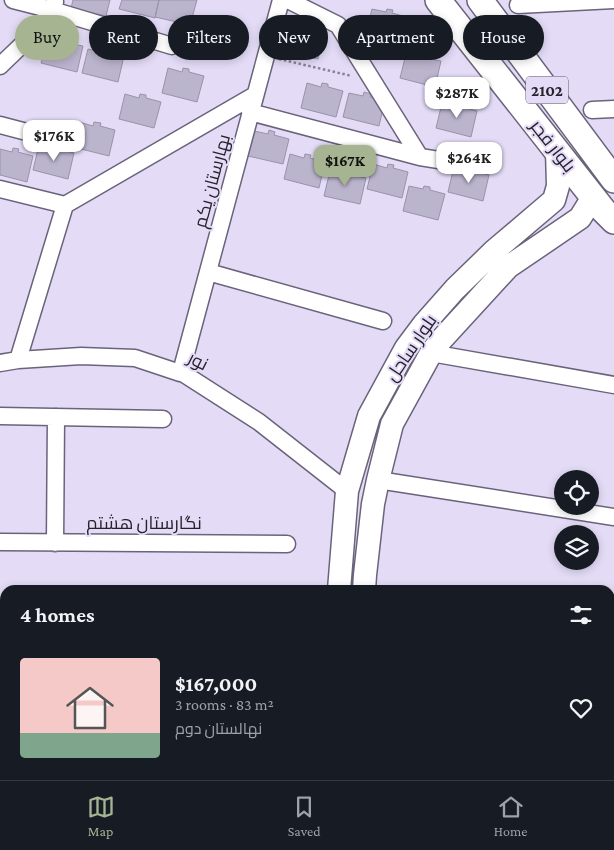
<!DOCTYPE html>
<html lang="en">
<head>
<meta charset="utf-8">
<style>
	body { margin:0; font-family:"Crimson Pro",Cairo,serif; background:#20242c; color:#f1f3f6; height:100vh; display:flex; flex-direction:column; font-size:19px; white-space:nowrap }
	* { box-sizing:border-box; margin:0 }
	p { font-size:16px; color:#9ea1a6 }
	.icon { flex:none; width:28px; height:28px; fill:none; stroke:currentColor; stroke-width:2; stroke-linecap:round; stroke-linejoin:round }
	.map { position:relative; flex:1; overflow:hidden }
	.sheet { position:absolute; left:0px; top:585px; width:615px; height:195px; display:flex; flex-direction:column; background:#171b24; border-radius:15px 15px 0 0; box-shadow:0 2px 8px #0003 }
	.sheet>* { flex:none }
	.top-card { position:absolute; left:15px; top:15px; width:585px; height:45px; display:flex; gap:10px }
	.controls { position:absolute; left:554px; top:470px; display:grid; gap:10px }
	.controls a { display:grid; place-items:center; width:45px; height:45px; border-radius:50%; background:#171b24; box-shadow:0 2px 8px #0003; font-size:25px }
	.price { position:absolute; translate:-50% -42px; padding:0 11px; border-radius:10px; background:#fff; color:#222; font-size:16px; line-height:32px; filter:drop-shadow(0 1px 2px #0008) }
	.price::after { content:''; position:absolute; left:50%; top:30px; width:15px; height:11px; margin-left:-8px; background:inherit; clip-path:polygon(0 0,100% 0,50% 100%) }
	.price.on { background:#a6b492; color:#111 }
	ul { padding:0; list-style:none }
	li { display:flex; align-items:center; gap:15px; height:125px; padding:0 20px }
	li span { display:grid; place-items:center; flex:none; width:140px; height:100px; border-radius:5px; color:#555 }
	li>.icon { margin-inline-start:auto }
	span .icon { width:60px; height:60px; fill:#fffc; stroke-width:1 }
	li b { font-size:21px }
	h2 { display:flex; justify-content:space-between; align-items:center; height:60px; padding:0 20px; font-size:21px }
	.pill { padding:0 18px; border-radius:22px; background:#171b24; box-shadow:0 2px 8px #0003; font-size:18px; line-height:45px }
	.pill.on { background:#a6b492; color:#111 }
	.dock { display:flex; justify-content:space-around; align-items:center; height:70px; border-top:1px solid #363941; background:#171b24; font-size:14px; color:#9ea1a6 }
	.dock a { display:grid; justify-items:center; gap:2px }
	.dock .on { color:#a6b492 }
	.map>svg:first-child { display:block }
</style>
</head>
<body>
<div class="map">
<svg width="614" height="780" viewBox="0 0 614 780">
	<rect width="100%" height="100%" fill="#e4dcf7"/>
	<path fill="#bbb4cd" stroke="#9a92ab" d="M73,0H110L106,16L71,8Z
		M122,0H159L155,18L119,9Z
		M159,0H197L190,25L155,17Z
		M372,9L386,12L387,9L393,10L392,13L407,17L401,42L366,34Z
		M205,16L220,19V16L227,17L226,20L241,24L235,49L199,41Z
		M289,26L303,29L304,26L310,27L309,30L324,34L318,59L283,51Z
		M62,38L69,40L68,43L83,46L77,72L41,63L47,39L62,42Z
		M103,48L110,49L109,53L124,56L118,82L82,73L88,49L102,52Z
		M421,53L427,55L426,58L441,61L435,87L400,78L406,54L420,57Z
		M168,68L182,72L183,68L189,69V72L204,76L197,102L162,93Z
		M307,83L321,87L322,83L328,84V87L343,91L336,117L301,108Z
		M364,92L371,94L370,97L385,100L379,126L343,117L349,93L363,96Z
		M125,94L139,98L140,94L146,95V98L161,102L154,128L119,119Z
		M457,102L463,104L462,107L477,111L471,137L436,128L442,103L456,106Z
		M79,122L93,126L94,122L101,123L100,126L115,130L109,156L73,147Z
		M269,130L275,132L274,135L289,139L283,164L248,156L254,131L268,134Z
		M39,145L53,149L54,145L60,147L59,149L74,153L68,179L33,170Z
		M13,148L19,149L18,152L33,156L27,182L0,175V149L12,152Z
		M290,154L304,158L305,154L311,155L310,158L325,162L319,188L284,179Z
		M373,164L387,168L388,164L394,165L393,168L408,172L402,198L367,189Z
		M454,167L468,171L469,167L475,168L474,171L489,175L483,201L448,192Z
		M345,170L352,172L351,175L366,178L360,204L324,196L330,171L344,174Z
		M409,186L423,189L424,186L430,187V190L445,194L438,220L403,211Z
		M0,678H5V768H0Z"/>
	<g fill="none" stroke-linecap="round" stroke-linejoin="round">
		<g stroke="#6a637a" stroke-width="19">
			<path id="street" d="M13,0L52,10L172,46
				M288,0L338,25L420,157
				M518,5L614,0
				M0,66C19,47 45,26 55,2
				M592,110L614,109
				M250,112L420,157L445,161
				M0,125L65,142
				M0,189L65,205
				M65,205L255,95
				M208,272L383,321
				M431,353L614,385
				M18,360L65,205
				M0,363L18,360L81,356L135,358L180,373L181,372L259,422L347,491
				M181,372L281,0
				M0,416L163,419
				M378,480L614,517
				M0,542L287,544
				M55,543L56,417
				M610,643L614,644
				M0,664H5
				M610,764H614
				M586,780L592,775"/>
		</g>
		<g stroke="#6a637a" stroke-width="25">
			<path id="secondary" d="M339,590L347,491L369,416L406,348L424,324L455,289L494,251L554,200L558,186L557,150
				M364,590L365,575L373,504L378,480L392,424L431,353L441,340L508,267L580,218L593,197
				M293,780L296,775
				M322,780L325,775"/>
		</g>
		<g stroke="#6a637a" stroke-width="28">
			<path id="primary" d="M438,0L604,211L614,221
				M480,0L614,180"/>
		</g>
		<path stroke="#888295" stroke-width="2.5" stroke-dasharray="2.5 2.5" stroke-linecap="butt" d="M279,59L352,76"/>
		<use href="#street" stroke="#fff" stroke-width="16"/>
		<use href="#secondary" stroke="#fff" stroke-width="22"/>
		<use href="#primary" stroke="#fff" stroke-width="25"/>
	</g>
	<g text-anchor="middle" stroke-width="4" stroke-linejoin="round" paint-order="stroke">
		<rect fill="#e4dcf7" stroke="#5e5a69" stroke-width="1" x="526" y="76.5" width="42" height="27" rx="4"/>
		<g font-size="16" font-weight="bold" fill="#25222c">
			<text x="547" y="96">2102</text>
		</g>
		<g font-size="18" fill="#25222c" stroke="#e4dcf7">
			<text transform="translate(553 146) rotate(52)" y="6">بلوار فجر</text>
			<text transform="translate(212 181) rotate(-75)" y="6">بهارستان یکم</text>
			<text transform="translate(411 348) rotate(-56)" y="6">بلوار ساحل</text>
			<text transform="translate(198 361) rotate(27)" y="6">نور</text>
			<text x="144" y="529">نگارستان هشتم</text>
		</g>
	</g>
</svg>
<div class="controls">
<a><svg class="icon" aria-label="locate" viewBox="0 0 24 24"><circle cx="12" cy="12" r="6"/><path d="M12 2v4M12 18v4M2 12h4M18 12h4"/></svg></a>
<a><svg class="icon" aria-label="layers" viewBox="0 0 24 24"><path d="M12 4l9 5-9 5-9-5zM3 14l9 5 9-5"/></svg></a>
</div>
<b class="price" style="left:457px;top:119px">$287K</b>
<b class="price" style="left:54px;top:162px">$176K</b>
<b class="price" style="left:469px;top:184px">$264K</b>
<b class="price on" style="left:345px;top:187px">$167K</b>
<div class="top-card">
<a class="pill on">Buy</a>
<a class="pill">Rent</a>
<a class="pill">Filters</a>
<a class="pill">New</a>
<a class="pill">Apartment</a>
<a class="pill">House</a>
</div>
<section class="sheet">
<h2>4 homes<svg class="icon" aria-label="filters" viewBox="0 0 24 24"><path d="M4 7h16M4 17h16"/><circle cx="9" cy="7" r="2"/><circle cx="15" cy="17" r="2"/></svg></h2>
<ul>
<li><span style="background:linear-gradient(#f6c9c9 75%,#7fa58c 0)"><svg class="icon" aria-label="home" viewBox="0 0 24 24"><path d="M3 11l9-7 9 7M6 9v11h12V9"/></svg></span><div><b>$167,000</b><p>3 rooms · 83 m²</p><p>نهالستان دوم</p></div><svg class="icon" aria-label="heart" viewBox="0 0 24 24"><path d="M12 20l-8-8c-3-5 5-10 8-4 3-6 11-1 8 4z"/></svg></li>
</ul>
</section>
</div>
<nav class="dock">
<a class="on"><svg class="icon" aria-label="map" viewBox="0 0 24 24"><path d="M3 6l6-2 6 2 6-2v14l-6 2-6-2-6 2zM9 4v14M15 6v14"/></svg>Map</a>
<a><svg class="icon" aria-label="saved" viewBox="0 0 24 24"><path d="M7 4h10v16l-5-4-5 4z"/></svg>Saved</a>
<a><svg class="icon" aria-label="home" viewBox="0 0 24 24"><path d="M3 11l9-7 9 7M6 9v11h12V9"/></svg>Home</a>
</nav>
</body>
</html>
